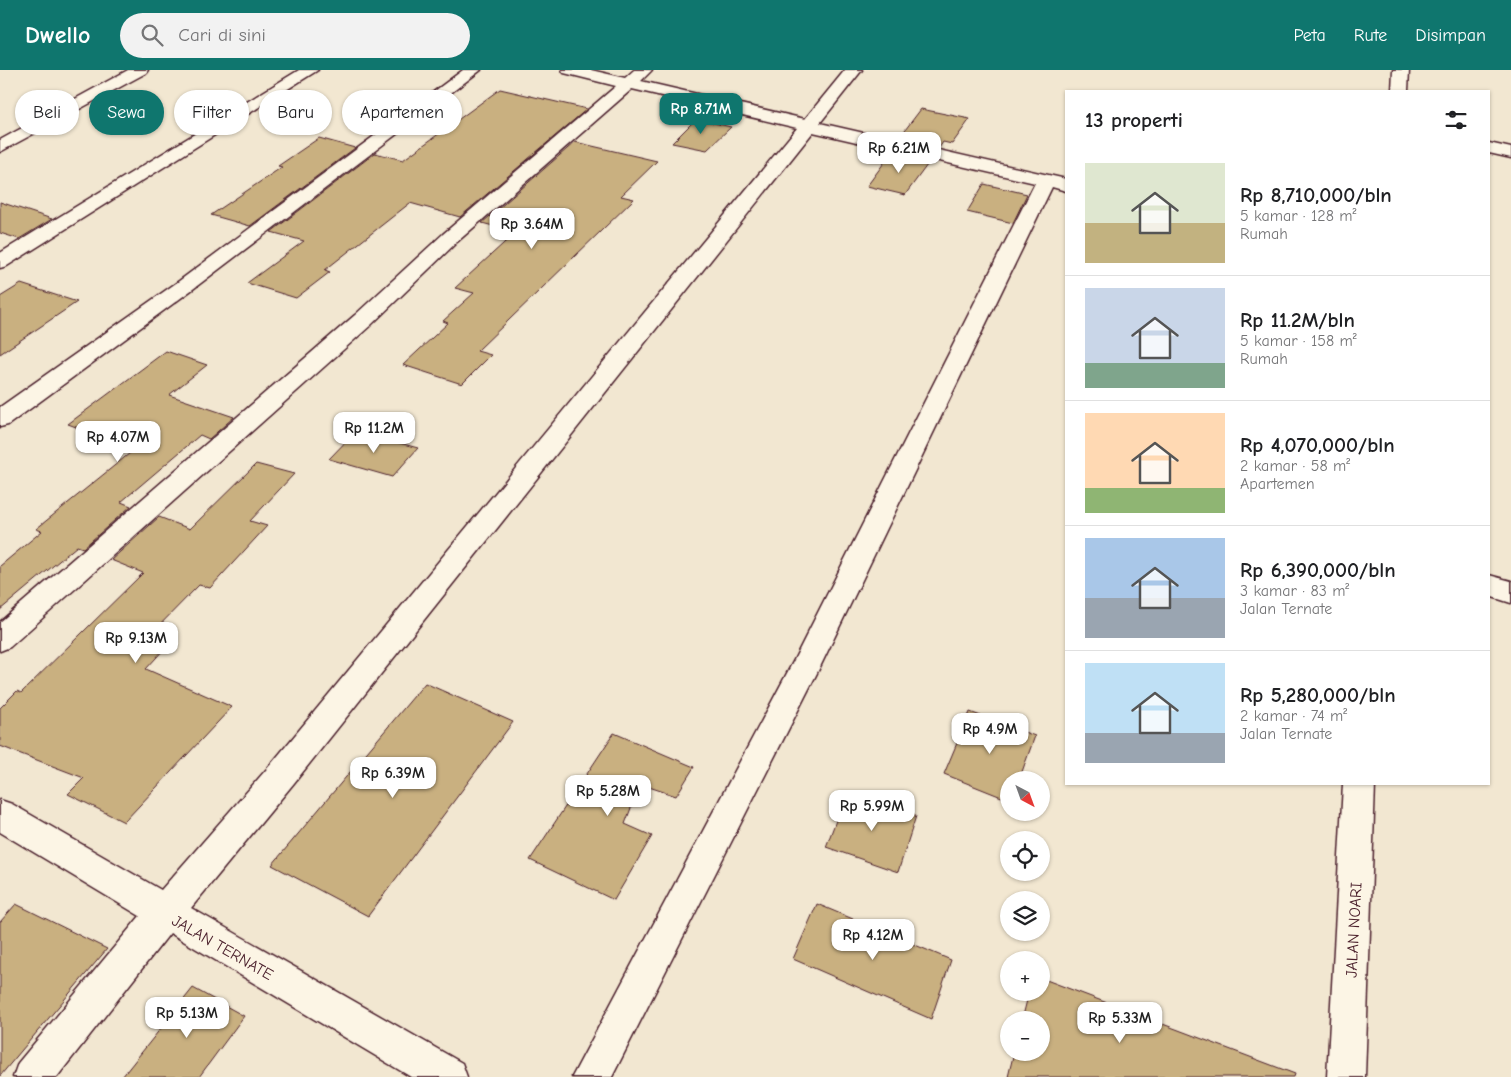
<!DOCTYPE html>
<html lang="id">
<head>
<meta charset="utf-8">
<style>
	body { margin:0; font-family:"Comic Neue",sans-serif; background:#f2f2f2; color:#202124; height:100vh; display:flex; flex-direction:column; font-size:19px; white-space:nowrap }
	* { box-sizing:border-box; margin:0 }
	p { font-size:16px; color:#757577 }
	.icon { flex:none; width:28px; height:28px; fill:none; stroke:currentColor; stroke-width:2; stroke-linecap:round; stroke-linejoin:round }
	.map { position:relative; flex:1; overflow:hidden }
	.sheet { position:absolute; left:1065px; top:20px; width:425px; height:695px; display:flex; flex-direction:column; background:#fff; border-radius:0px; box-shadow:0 1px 4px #0004 }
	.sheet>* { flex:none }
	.hud { position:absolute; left:15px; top:20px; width:475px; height:45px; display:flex; gap:10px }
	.needle { width:32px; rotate:139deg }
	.tools { position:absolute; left:1000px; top:701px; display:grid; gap:10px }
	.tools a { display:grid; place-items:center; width:50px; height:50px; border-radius:50%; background:#fff; box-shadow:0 1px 4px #0004; font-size:25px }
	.price { position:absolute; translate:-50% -42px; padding:0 11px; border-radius:10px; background:#fff; color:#222; font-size:16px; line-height:32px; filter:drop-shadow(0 1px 2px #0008) }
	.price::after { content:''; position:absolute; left:50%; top:30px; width:15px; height:11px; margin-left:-8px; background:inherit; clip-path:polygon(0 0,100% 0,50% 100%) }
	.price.on { background:#0f766e; color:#fff }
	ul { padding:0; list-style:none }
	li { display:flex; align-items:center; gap:15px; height:125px; padding:0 20px }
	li+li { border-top:1px solid #e0e0e0 }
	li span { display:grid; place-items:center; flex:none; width:140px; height:100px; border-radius:0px; color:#555 }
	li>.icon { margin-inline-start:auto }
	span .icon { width:60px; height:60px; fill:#fffc; stroke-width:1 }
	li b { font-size:21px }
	h2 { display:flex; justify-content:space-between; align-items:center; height:60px; padding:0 20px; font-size:21px }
	.tag { padding:0 18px; border-radius:22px; background:#fff; box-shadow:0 1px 4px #0004; font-size:18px; line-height:45px }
	.tag.on { background:#0f766e; color:#fff }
	header { display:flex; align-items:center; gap:30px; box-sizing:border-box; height:70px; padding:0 25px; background:#0f766e; color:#fff }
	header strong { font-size:24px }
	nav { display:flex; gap:28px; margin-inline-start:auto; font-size:18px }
	.search { width:350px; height:45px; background:#f2f2f2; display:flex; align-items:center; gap:12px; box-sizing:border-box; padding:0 18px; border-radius:28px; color:#757577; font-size:19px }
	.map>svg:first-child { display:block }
</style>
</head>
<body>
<header>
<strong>Dwello</strong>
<div class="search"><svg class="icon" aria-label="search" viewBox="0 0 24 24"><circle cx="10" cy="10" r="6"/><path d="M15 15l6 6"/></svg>Cari di sini</div>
<nav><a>Peta</a><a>Rute</a><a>Disimpan</a></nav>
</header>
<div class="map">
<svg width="1511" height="1007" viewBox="0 0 1511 1007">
	<rect width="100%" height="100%" fill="#f2e7d1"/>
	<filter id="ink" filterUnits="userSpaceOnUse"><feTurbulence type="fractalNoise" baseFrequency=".02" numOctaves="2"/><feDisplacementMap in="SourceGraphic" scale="10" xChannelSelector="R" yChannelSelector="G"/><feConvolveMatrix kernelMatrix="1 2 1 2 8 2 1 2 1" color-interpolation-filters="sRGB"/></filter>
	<g filter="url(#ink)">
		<path fill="#c9b080" stroke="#4a1f2b" d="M500,19L587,39L460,147L410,133L325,200L330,202L296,228L247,213L304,171L271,162L375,83L403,90Z
			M921,39L970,49L952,74L943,72L939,78L902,70L905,65L902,64Z
			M696,49L731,57L707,80L672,73Z
			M319,68L355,78L250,156L211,145L282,97L278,96Z
			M575,72L657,91L621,126L634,129L477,281L491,285L462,314L403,295L448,253L443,251L474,223L455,218L516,162L482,153Z
			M892,82L930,91L905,125L867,116Z
			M984,114L1027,124L1013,153L967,142Z
			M0,132L52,149L19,169L0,163Z
			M21,214L77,232L0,284V227Z
			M166,281L207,295L169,325L234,347L209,369L200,365L121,432L131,436L83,478L77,476L0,540V496L42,461L36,459L135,379L68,354Z
			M356,361L418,378L392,407L329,389Z
			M256,394L294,404L250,451L267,456L210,518L199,515L145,570L166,577L146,599L232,637L124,752L68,724L84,708L0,676V638L17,621L21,623L143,503L111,490L159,447L190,459Z
			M425,613L513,652L368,846L272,795Z
			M970,642L1035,666L1019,710H1009V730L944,704Z
			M614,663L694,697L676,726L640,714L625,754L652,766L614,830L530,790Z
			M846,724L916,746L898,802L826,777Z
			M16,834L107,879L0,1006V852Z
			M817,834L951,890L931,949L793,889Z
			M1041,908L1295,1004L1294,1007H1008L1014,982H1041V950H1022L1029,922H1041Z
			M193,918L244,946L199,1007H122Z"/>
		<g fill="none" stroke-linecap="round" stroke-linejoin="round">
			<g stroke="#4a1f2b" stroke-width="3">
				<path id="minor" d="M128,0H148L146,3L0,82V70Z
					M299,0H318L7,196L0,198V183Z
					M463,0H481L193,219L8,355L0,357V337L179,211Z
					M562,0H591L625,8L634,0H652L641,11L805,49L845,0H862L820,53L1066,109V121L1052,117L820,597L612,1007H572L794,590L1035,113L813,62L294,713L191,838L462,993L467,1007H411L170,863L57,1007H13L18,993L140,846L0,762V730L12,734L161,820L272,693L797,58L632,19L457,172L371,255L10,577L0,581V552L355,245L443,164L616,16L564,3Z
					M1393,0H1409L1408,21H1392Z
					M1489,73L1511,78V88L1489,83Z
					M1489,505L1511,511V533L1489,526Z
					M1343,714H1375L1365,1007H1327Z"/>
			</g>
			<use href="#minor" fill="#fcf5e5" fill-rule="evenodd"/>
		</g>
	</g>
	<g text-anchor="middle" stroke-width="5" stroke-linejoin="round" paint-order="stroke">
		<g font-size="16" fill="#4a1f2b" stroke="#fcf5e5">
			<text transform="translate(1353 860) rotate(-87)" y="6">JALAN NOARI</text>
			<text transform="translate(223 877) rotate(30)" y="6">JALAN TERNATE</text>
		</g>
	</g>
</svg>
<div class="tools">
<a><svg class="needle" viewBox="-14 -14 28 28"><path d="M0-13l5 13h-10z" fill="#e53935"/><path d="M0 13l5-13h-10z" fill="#757577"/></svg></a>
<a><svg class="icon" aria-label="locate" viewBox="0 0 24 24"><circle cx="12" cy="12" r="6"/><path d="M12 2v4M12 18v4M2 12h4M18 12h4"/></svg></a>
<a><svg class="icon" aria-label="layers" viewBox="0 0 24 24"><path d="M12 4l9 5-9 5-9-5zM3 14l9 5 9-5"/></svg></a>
<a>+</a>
<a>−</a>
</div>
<b class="price on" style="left:701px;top:65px">Rp 8.71M</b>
<b class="price" style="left:899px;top:104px">Rp 6.21M</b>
<b class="price" style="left:532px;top:180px">Rp 3.64M</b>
<b class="price" style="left:374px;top:384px">Rp 11.2M</b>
<b class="price" style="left:118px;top:393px">Rp 4.07M</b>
<b class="price" style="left:136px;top:594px">Rp 9.13M</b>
<b class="price" style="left:990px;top:685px">Rp 4.9M</b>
<b class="price" style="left:393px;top:729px">Rp 6.39M</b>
<b class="price" style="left:608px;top:747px">Rp 5.28M</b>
<b class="price" style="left:872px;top:762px">Rp 5.99M</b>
<b class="price" style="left:873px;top:891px">Rp 4.12M</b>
<b class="price" style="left:187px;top:969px">Rp 5.13M</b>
<b class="price" style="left:1120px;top:974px">Rp 5.33M</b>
<div class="hud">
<a class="tag">Beli</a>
<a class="tag on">Sewa</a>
<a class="tag">Filter</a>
<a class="tag">Baru</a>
<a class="tag">Apartemen</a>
</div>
<section class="sheet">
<h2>13 properti<svg class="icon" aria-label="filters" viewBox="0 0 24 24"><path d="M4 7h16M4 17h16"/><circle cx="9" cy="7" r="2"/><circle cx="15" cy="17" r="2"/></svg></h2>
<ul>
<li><span style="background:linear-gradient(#dfe7d0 60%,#c2b280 0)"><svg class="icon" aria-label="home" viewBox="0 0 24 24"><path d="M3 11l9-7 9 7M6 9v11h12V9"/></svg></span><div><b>Rp 8,710,000/bln</b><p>5 kamar · 128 m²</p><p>Rumah</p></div></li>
<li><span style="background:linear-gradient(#c9d6e8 75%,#7fa58c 0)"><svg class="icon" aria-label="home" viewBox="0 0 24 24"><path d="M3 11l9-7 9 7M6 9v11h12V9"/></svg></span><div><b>Rp 11.2M/bln</b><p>5 kamar · 158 m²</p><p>Rumah</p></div></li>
<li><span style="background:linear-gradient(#ffd9b3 75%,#8fb573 0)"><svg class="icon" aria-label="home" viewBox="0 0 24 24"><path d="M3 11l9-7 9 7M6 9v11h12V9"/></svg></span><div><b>Rp 4,070,000/bln</b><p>2 kamar · 58 m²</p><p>Apartemen</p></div></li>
<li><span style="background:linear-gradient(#a9c7e8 60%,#9aa5b1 0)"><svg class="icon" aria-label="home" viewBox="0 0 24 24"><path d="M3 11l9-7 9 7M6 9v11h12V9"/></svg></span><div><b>Rp 6,390,000/bln</b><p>3 kamar · 83 m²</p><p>Jalan Ternate</p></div></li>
<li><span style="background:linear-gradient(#bfe0f5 70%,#9aa5b1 0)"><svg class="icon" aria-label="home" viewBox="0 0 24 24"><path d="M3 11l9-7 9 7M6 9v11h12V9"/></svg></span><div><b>Rp 5,280,000/bln</b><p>2 kamar · 74 m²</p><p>Jalan Ternate</p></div></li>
</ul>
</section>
</div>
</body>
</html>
